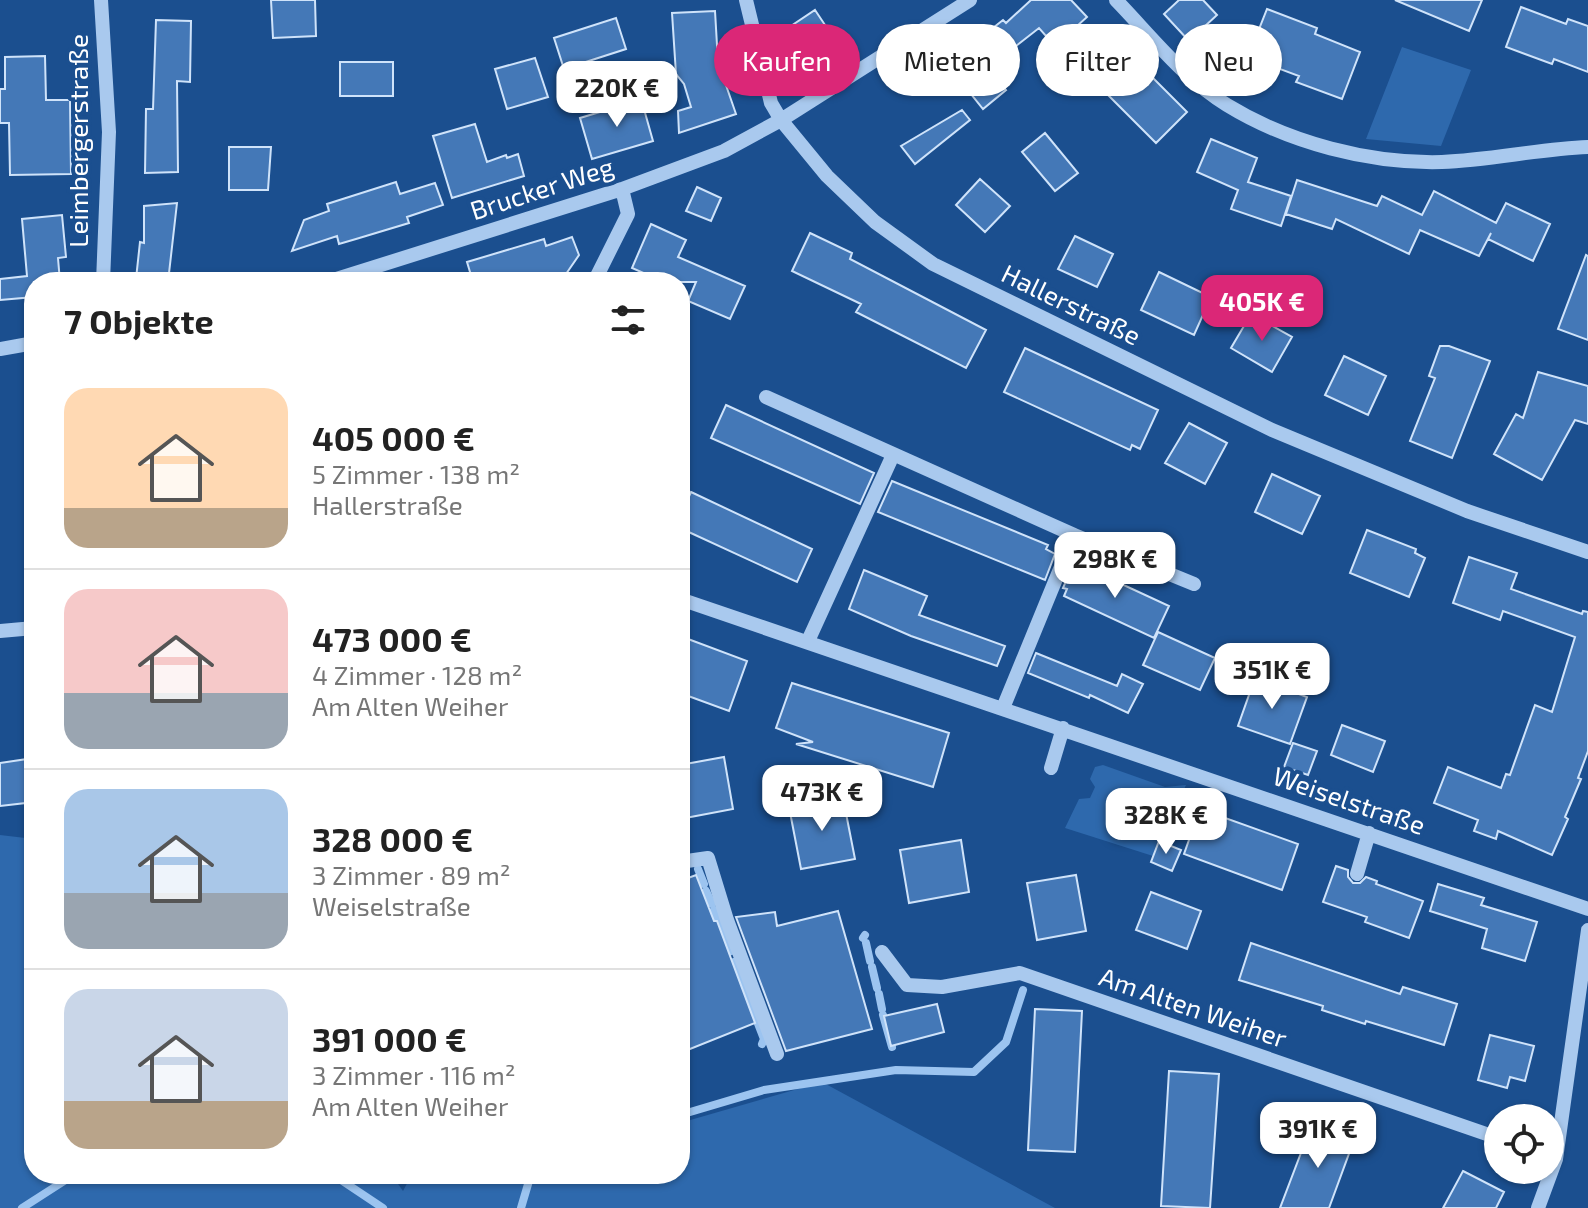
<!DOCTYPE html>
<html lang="de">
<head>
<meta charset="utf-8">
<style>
	body { margin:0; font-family:"Exo 2",sans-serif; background:#f2f2f2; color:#222; height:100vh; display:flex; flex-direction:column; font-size:30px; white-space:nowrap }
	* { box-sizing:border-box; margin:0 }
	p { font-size:26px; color:#767676 }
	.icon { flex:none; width:44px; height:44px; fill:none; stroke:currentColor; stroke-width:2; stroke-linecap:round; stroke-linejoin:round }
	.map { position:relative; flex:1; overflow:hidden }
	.drawer { position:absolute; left:24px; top:272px; width:666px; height:912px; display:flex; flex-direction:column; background:#fff; border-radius:32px; box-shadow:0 2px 6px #0004 }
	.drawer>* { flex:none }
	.banner { position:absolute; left:714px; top:24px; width:754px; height:72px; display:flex; gap:16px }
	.tools { position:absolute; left:1484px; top:1104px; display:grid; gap:16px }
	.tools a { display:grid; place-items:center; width:80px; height:80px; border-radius:50%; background:#fff; box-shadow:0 2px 6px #0004; font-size:40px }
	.price { position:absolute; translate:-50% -68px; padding:0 18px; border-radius:16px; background:#fff; color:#222; font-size:26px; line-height:52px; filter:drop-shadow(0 2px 4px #0008) }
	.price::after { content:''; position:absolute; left:50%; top:48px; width:24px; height:18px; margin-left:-12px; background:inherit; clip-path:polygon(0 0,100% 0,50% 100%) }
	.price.selected { background:#db2777; color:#fff }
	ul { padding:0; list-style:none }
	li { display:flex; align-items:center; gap:24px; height:200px; padding:0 40px }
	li+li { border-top:2px solid #e0e0e0 }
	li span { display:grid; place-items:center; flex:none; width:224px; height:160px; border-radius:24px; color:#555 }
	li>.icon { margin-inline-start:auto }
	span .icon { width:96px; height:96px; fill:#fffc; stroke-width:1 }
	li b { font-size:34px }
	h2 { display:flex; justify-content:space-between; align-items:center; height:96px; padding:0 40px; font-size:34px }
	.chip { padding:0 28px; border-radius:36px; background:#fff; box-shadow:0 2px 6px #0004; font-size:28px; line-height:72px }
	.chip.selected { background:#db2777; color:#fff }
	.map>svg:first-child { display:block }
</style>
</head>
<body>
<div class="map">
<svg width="1588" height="1208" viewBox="0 0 1588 1208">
	<rect width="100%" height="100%" fill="#1b4f8f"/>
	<path fill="#2e69ad" d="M1402,47L1471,70L1441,146L1366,139Z
		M1103,765L1165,787L1186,785L1153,856L1065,828L1079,799L1090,798L1095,787L1090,779L1095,767Z
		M0,835L34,839V1174H391L403,1191L412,1174H680V1123L822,1082L1055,1208H0Z"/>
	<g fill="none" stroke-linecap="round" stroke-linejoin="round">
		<path stroke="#9cc4f0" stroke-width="8" d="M698,869L704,884
			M706,891L712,904
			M714,910L720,925
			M722,931L731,951
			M863,938L865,935
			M866,943L870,961
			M734,962L738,971
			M872,967L877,988
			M740,977L748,998
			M879,994L882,1009
			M750,1003L764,1039L762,1044
			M883,1015L892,1047
			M680,1115L764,1090L896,1070L974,1072L1006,1042L1023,990
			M332,1174L383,1208
			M22,1208L75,1174
			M521,1208L531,1174"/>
	</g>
	<path fill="#4478b7" stroke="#cfe3fa" stroke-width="2" d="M271,0H315L316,36L273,38Z
		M1031,0H1071L1087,17L1055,46L1039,28L997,61L979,39L1003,20L1006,23Z
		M1179,0H1203L1217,15L1189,41L1164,14Z
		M1395,0H1482L1469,31Z
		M1521,7L1566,24L1568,19L1588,26V72L1554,59L1552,64L1506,47Z
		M1267,9L1317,28L1315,34L1360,52L1342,99L1296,82L1299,76L1248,57Z
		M815,10L833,37V45L798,69L776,36Z
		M715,11L718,62L736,114L679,133L678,111L691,107L684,84L676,74L672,13Z
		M616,18L626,49L564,69L554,38Z
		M156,20L191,21L190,82L177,81L178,172L145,173L146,109H153Z
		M978,55L1006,90L983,109L955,74Z
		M45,56L46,100H70L71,174L10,175L9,123H0V89H5V57Z
		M535,58L548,97L507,109L495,69Z
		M1134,59L1187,112L1156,143L1103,90Z
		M340,62H393V96H340Z
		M633,102H642L653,141L592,159L580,118Z
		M962,110L970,120L915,164L901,146Z
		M475,124L487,162L506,155L507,158L518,154L524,176L452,198L433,136Z
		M1045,133L1078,173L1055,191L1022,152Z
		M1211,139L1257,158L1248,182L1291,196L1281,226L1231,209L1238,190L1197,172Z
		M229,147H271L268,190H229Z
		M980,179L1010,206L985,232L956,205Z
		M1297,180L1377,206L1382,196L1422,215L1434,191L1496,223L1506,203L1550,224L1533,261L1488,239L1491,233L1479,256L1420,230L1409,254L1336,219L1332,229L1286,214Z
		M396,182L400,194L435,183L443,205L407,217L409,223L356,239L339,244L337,236L292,251L304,220L329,211L327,204Z
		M697,187L721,198L711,221L686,211Z
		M177,203L168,282L136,279L140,242L144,243V206Z
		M62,215L66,257L58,258L60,282H34V297L0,300V279L27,276L22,219Z
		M651,224L686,240L678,257L745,286L730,319L688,301L696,282H664L632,268Z
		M810,233L852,253L850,259L986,330L966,368L856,312L861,304L792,271Z
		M1075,236L1113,254L1097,287L1058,269Z
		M572,237L579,255L566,274L540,282H473L467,262L544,239L546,246Z
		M1586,255L1588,256V340L1558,329Z
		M1159,272L1211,297L1194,335L1141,310Z
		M1251,314L1292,337L1272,372L1231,348Z
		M1440,346H1449L1490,361L1452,458L1410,441L1435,378L1429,376Z
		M1025,348L1158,410L1140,449L1132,445L1130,450L1004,392Z
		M1344,356L1386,376L1368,415L1325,395Z
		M1538,372L1588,386V424L1575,420L1542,480L1494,454L1516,414L1523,418Z
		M726,405L874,473L860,504L711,438Z
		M1189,423L1227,443L1205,484L1165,463Z
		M1272,474L1320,496L1302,534L1255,512Z
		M892,481L1048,545L1046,549L1055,554L1045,580L878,512Z
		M691,492L812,549L797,582L680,528V516Z
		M1367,530L1416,549L1415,553L1425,558L1409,597L1350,573Z
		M1469,557L1517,573L1511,589L1582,614L1583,611L1588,612V751L1578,778L1581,779L1565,817L1568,819L1552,855L1498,831L1496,839L1474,831L1478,820L1434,803L1448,767L1501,788L1506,774L1510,775L1535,705L1552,712L1575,637L1503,611L1500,620L1453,603Z
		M1074,562L1169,606L1154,638L1064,596L1067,589L1063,588Z
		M864,570L927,596L919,615L1005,646L997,666L911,636L849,609Z
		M1158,632L1215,658L1200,690L1143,665Z
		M680,636L747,661L729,711L680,693Z
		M1036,653L1117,686L1122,674L1143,684L1128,713L1090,695L1089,698L1028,673Z
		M1255,678L1307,697L1290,744L1238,726Z
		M792,683L949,733L933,787L796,744L813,742L776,728Z
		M1342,725L1385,741L1373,772L1331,755Z
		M1293,743L1317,751L1308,775L1284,767Z
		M724,757L733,809L680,819V765Z
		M34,758V802L0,806V763Z
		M843,798L855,859L801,869L789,807Z
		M1200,809L1298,844L1282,890L1184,854Z
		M961,840L969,892L909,903L900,850Z
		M1159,841L1181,850L1172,871L1151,862Z
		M1336,866L1348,870V877L1353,883H1360L1366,877L1377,881L1376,884L1423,901L1409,938L1365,922L1367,917L1323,902Z
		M696,875L714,921H717L755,1023L680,1053V881Z
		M1076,875L1086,931L1037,940L1027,883Z
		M1438,884L1484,898L1481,905L1537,922L1525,961L1482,948L1487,929L1430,911Z
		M1151,892L1201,911L1187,949L1136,930Z
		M838,911L872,1029L786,1051L736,917L775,912L777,926Z
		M1251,943L1400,994L1403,987L1457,1004L1444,1045L1366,1021L1365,1024L1322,1010L1323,1006L1239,980Z
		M937,1004L944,1032L891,1046L884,1016Z
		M1035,1009L1082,1011L1075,1152L1028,1150Z
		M1490,1035L1534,1046L1525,1081L1510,1077L1507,1088L1478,1080Z
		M1169,1071L1219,1074L1210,1208L1161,1206Z
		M1312,1124L1354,1140L1329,1208H1280Z
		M1463,1171L1504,1192L1496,1208H1443Z"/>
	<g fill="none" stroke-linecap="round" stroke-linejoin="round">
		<path stroke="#a9c9ee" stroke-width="14" d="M101,0L109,132L103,282
			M746,0L771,103L781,120L827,176L875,222L933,264L1272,430L1467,511L1588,552
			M1116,0C1150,35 1184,79 1227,105C1289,143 1370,164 1442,162C1491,160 1539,149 1588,147
			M327,282L622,189L724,151L781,120L970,0
			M594,282L628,214L622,189
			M0,349L34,343
			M766,397L1074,535L1003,708
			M1074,535L1194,584
			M680,599L1588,909
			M0,631L34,628
			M808,641L893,455
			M1051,768L1063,728
			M680,862L708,858L727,920L777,1054
			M1357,874L1369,833
			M882,952L907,985L942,987L1020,973L1498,1138
			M1538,1208L1556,1159L1588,930"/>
	</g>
	<g text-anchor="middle" stroke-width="8" stroke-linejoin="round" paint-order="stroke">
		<g font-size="26" fill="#fff" stroke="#1b4f8f">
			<text transform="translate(79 141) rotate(-90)" y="9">Leimbergerstraße</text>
			<text transform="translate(542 189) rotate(-18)" y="9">Brucker Weg</text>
			<text transform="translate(1071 305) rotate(26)" y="9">Hallerstraße</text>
			<text transform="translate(1349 801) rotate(19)" y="9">Weiselstraße</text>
			<text transform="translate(1193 1008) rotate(19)" y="9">Am Alten Weiher</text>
		</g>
	</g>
</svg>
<div class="tools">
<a><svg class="icon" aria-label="locate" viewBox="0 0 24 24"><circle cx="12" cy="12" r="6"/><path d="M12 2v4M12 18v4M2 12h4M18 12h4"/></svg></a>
</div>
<b class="price" style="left:617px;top:129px">220K €</b>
<b class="price selected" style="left:1262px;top:343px">405K €</b>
<b class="price" style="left:1115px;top:600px">298K €</b>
<b class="price" style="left:1272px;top:711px">351K €</b>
<b class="price" style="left:822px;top:833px">473K €</b>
<b class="price" style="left:1166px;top:856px">328K €</b>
<b class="price" style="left:1318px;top:1170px">391K €</b>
<div class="banner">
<a class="chip selected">Kaufen</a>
<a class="chip">Mieten</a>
<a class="chip">Filter</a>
<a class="chip">Neu</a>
</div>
<section class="drawer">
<h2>7 Objekte<svg class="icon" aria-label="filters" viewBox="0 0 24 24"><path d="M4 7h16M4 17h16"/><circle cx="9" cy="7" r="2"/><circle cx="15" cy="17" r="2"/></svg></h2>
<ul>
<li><span style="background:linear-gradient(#ffd9b3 75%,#b9a48a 0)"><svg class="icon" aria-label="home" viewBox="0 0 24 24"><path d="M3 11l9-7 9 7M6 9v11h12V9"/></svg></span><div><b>405 000 €</b><p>5 Zimmer · 138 m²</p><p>Hallerstraße</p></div></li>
<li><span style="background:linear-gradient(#f6c9c9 65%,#9aa5b1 0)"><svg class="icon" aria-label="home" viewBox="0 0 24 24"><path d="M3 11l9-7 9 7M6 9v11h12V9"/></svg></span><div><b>473 000 €</b><p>4 Zimmer · 128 m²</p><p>Am Alten Weiher</p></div></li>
<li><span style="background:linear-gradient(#a9c7e8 65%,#9aa5b1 0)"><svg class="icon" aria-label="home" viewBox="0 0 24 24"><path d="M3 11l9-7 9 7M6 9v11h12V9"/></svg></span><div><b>328 000 €</b><p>3 Zimmer · 89 m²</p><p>Weiselstraße</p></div></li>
<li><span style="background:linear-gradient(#c9d6e8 70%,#b9a48a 0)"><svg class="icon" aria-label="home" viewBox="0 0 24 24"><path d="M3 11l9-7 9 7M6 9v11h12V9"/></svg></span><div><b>391 000 €</b><p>3 Zimmer · 116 m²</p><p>Am Alten Weiher</p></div></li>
</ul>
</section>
</div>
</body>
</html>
